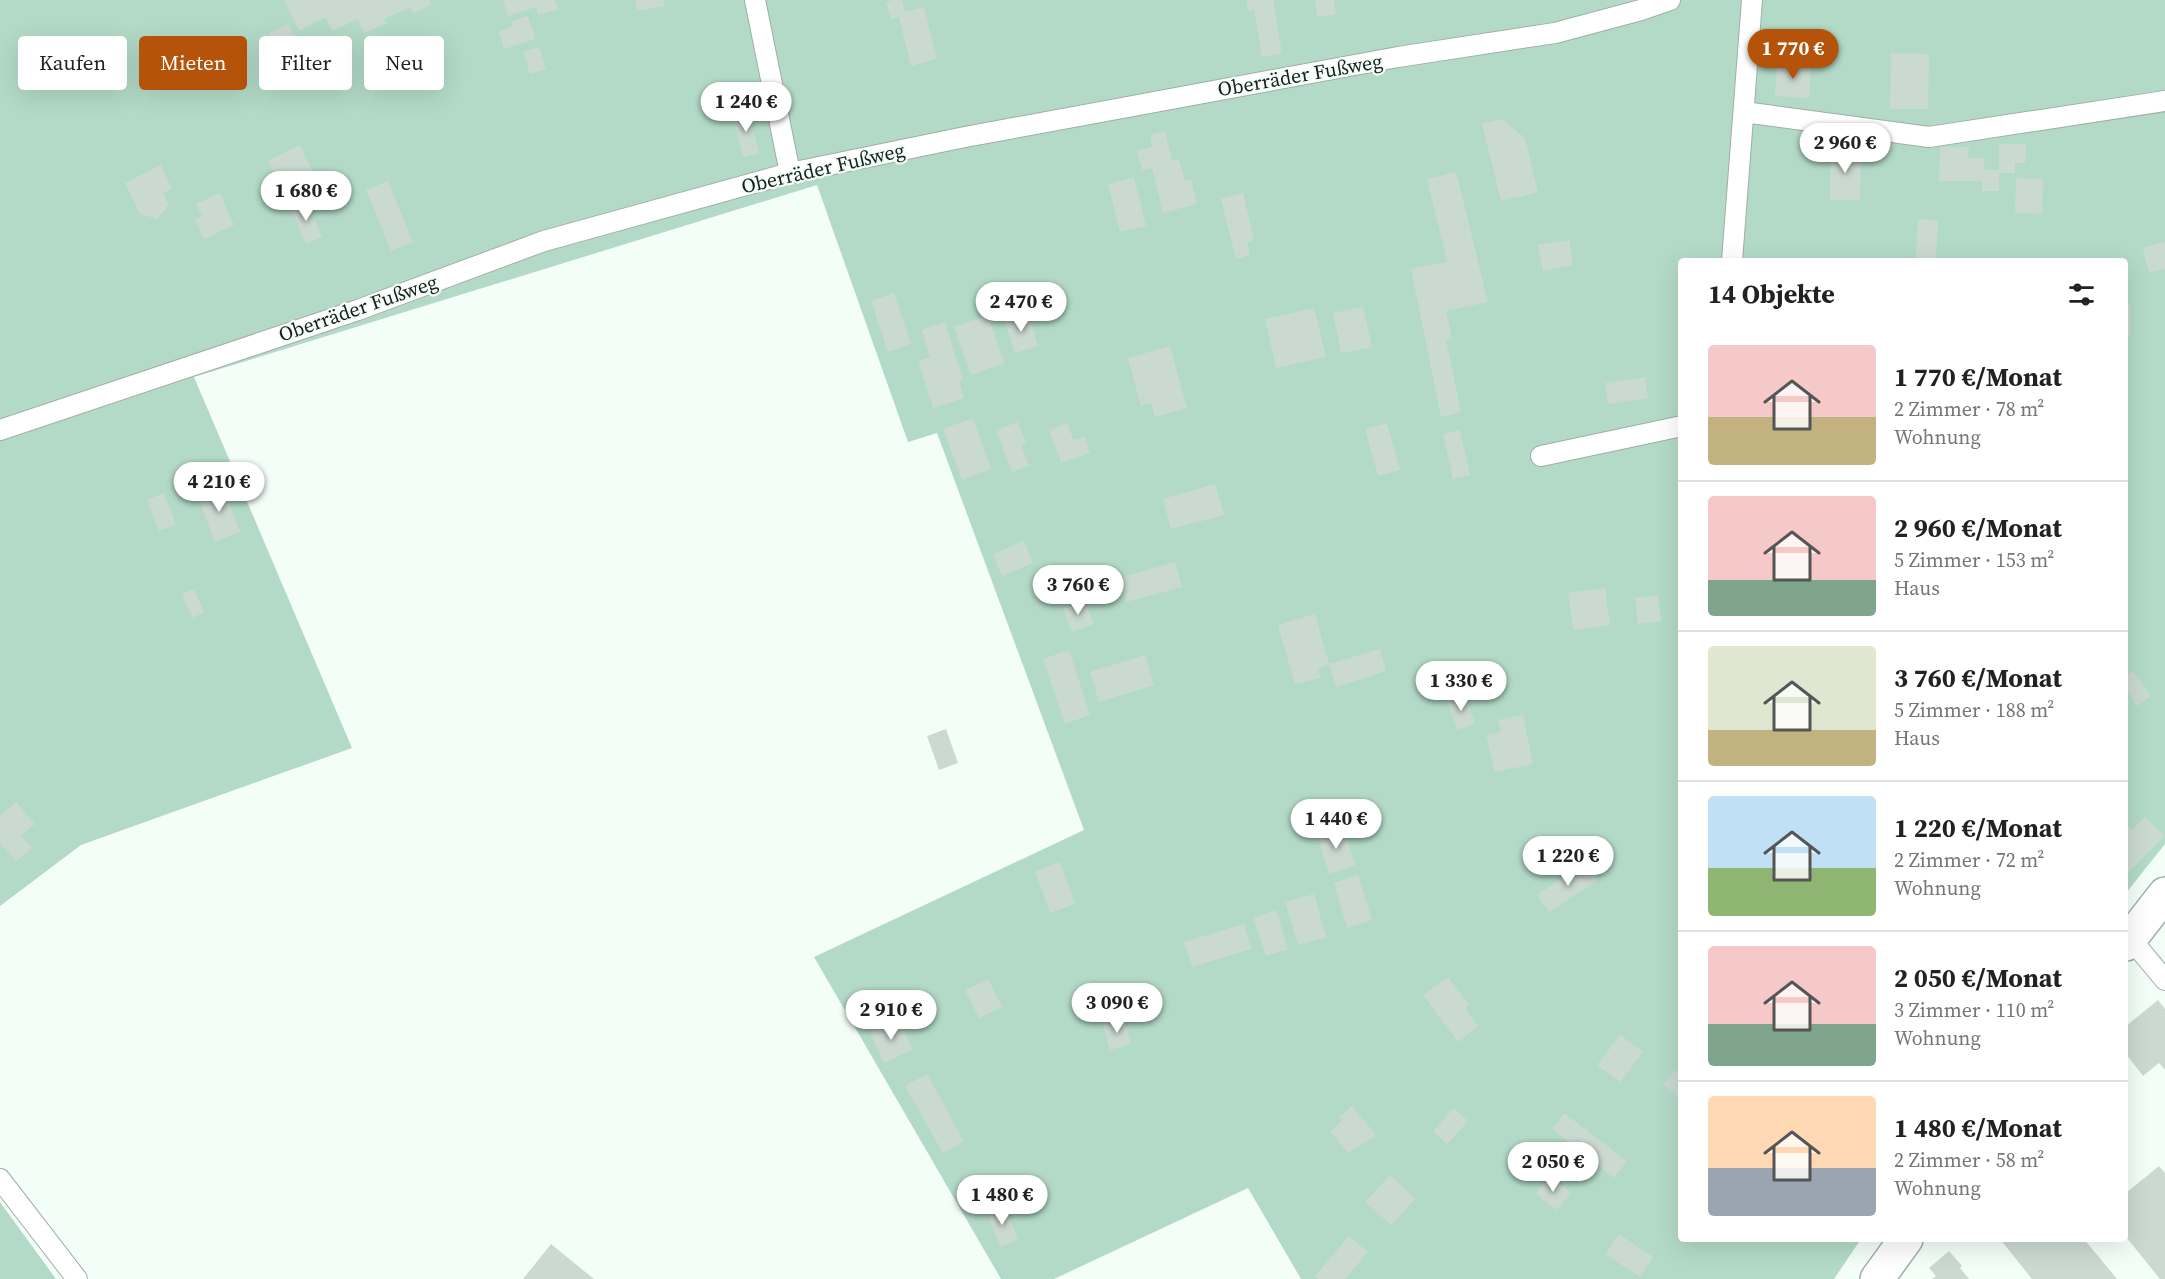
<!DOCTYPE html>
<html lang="de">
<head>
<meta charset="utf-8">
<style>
	body { margin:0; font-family:"Source Serif 4",serif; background:#f2f2f2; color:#222; height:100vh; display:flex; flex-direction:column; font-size:22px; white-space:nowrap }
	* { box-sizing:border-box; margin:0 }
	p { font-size:20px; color:#767676 }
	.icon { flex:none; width:33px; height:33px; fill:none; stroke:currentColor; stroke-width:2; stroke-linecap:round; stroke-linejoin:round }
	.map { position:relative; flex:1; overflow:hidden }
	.side { position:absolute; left:1678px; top:258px; width:450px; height:984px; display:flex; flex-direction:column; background:#fff; border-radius:6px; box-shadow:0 6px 24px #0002 }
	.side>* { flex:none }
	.guide { position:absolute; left:18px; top:36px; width:570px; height:54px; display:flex; gap:12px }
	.price { position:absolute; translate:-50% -51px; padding:0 14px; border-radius:21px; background:#fff; color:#222; font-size:20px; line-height:39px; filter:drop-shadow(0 2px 3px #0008) }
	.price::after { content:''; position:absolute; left:50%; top:36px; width:18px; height:14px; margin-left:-9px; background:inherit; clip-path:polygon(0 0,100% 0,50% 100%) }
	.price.selected { background:#b45309; color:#fff }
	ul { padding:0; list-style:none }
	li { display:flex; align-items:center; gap:18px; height:150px; padding:0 30px }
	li+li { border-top:2px solid #e0e0e0 }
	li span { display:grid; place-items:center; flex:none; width:168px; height:120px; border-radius:6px; color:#555 }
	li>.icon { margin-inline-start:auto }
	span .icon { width:72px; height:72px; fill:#fffc; stroke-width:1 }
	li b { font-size:26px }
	h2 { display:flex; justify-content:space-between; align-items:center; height:72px; padding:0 30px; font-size:26px }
	.pill { padding:0 21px; border-radius:6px; background:#fff; box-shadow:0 6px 24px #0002; font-size:21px; line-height:54px }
	.pill.selected { background:#b45309; color:#fff }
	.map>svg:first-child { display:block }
</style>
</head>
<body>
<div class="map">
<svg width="2165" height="1279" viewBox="0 0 2165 1279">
	<rect width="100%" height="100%" fill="#f4fef9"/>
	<path fill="#b3dac7" d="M0,0H2165V844L2126,893V261H1682V1239H1861L1834,1279H1301L1248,1188L1054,1279H1001L814,957L1084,830L937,433L908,442L817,185L194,377L352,748L81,845L0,906Z
		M0,1202L56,1279H0Z"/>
	<path fill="#cadad1" d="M284,0H429L431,5L413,13L410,7L384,19L386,23L364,33L358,19L332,31L325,17L299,31Z
		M503,0H555L558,9L538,15L536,7L508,16Z
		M635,0H664L665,6L637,11Z
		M893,0H902L905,12L924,7L937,59L911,66L899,17L891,19L886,2Z
		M1246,0H1273L1282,53L1262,57L1254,10L1248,11Z
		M1315,0H1334L1336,15L1317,17Z
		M528,16L535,39L504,49L499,31L513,26L512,21Z
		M288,24L300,49L282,58L269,33Z
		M539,47L546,69L530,74L523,52Z
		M1891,53L1929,54L1928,109H1890Z
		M1777,61L1811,63L1809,98L1775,96Z
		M748,109L759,153L743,157L732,113Z
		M1502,119L1525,138L1538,192L1501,201L1482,124Z
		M1165,131L1172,161L1179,159L1185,181L1191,179L1197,204L1163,213L1152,168L1142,170L1137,151L1152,147L1150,135Z
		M1999,144H2026L2025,163H2015V173H1999V191H1982V181H1939L1940,147H1969L1968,158H1984V170H1999Z
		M300,145L317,181L285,197L268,161Z
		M1831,147L1861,148L1860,200H1830Z
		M161,165L172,189L163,193L169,205L157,219L140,214L125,183Z
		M1456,172L1488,302L1446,311L1452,339L1446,340L1461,412L1441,417L1411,269L1447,262L1427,179Z
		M1134,177L1146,226L1120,232L1108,184Z
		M2016,178L2043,179L2042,214L2015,213Z
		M388,181L413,242L391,251L366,190Z
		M220,193L234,225L204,239L195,220L202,216L196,204Z
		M1243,193L1254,240L1247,242L1250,255L1236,259L1221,199Z
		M306,200L322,237L306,244L290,207Z
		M1918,219L1938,220L1936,259L1916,258Z
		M1569,240L1573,265L1543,271L1538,245Z
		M2165,242V269L2149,273L2143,248Z
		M894,293L911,344L888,352L871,301Z
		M2126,304H2130V335H2126Z
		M1363,307L1372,347L1341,353L1333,313Z
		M1314,308L1326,357L1276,368L1265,319Z
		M1028,313L1038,346L1015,353L1004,319Z
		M988,315L1004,363L971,375L954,327Z
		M945,322L963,380L959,381L964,398L933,408L918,361L930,357L922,330Z
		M1170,346L1187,408L1155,417L1151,403L1141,406L1128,358Z
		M1645,377L1648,398L1608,404L1605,383Z
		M973,418L991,469L962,480L943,429Z
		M1018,422L1026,443L1021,445L1029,466L1012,472L996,430Z
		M1068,423L1073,440L1085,436L1090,453L1061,463L1049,430Z
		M1387,423L1400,470L1378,476L1365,429Z
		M1460,430L1470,475L1453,479L1443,434Z
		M222,484L240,532L215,542L197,494Z
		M1215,484L1224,515L1171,529L1163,499Z
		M164,493L176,525L159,531L147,500Z
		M1024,541L1033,563L1002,576L993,554Z
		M1175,562L1182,587L1126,602L1120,578Z
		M1605,588L1610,625L1573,630L1568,593Z
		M194,589L204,612L192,618L182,594Z
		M1658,595L1661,621L1638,624L1635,598Z
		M1084,599L1094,624L1072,632L1063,608Z
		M1315,614L1329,664L1318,669L1321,678L1295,684L1278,625Z
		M1380,649L1386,671L1336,687L1329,664Z
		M1069,650L1090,715L1065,724L1043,659Z
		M1145,655L1154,685L1099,702L1090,672Z
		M2133,671L2151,696L2137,706L2126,689V676Z
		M1465,693L1475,724L1457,730L1447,699Z
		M1523,715L1533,764L1495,772L1486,735L1501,732L1498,720Z
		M946,729L958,763L939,770L927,736Z
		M16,802L35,824L21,835L32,848L16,861L0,843V816Z
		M2145,817L2165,836L2126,875V824L2132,830Z
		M1343,827L1355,865L1329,874L1317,835Z
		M1060,862L1075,904L1050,913L1035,871Z
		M1586,862L1598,880L1549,912L1537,895Z
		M1358,875L1372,920L1347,928L1334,883Z
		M1314,894L1326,937L1298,945L1285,902Z
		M1276,910L1288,949L1266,956L1253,918Z
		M1244,924L1251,949L1192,967L1184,942Z
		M1448,977L1469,1005L1465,1009L1478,1026L1458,1042L1423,995Z
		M988,979L1002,1007L979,1018L965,990Z
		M2158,1000L2165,1009V1070L2159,1063L2143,1076L2126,1054V1026Z
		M1124,1018L1131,1044L1110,1050L1103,1024Z
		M898,1019L913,1049L884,1063L870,1032Z
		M1620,1035L1643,1052L1620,1082L1597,1065Z
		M1675,1070L1682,1075L1681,1099L1663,1085Z
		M927,1074L964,1141L943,1153L905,1086Z
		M1352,1106L1376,1135L1348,1153L1330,1131L1342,1121L1339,1117Z
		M1454,1108L1468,1121L1447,1144L1433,1131Z
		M1564,1113L1627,1161L1614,1178L1552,1129Z
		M2159,1166L2165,1173V1279H2160L2126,1237V1193Z
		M1390,1175L1415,1199L1391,1225L1365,1202Z
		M1549,1176L1571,1192L1557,1210L1536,1194Z
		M1004,1206L1018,1239L1001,1247L987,1214Z
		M1619,1234L1653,1257L1640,1277L1605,1254Z
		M1349,1236L1368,1252L1345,1279H1319L1315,1276Z
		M2000,1239H2084L2117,1279H2032Z
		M551,1244L594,1279H523Z
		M1949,1251L1962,1266L1960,1268L1969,1279H1932L1936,1276L1929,1268Z"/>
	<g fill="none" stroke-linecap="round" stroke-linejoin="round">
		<g stroke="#9faea6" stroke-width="22">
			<path id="service" d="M755,0L790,173
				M1744,112L1929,137L2165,101
				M1732,261L1752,0
				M0,430L358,310L544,241L790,173L965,137L1398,57L1555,33L1641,10L1670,0
				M1541,456L1682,426
				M2130,938L2165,980
				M0,1179L77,1279"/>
		</g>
		<g stroke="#9faea6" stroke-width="36">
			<path id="minor" d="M2126,944L2165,894
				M1877,1279L1906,1239"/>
		</g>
		<use href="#service" stroke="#fff" stroke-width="20"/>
		<use href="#minor" stroke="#fff" stroke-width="33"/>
	</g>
	<g text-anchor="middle" stroke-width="4.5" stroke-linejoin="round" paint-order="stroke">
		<g font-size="20" fill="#171d1a" stroke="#f4fef9">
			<text transform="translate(1300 75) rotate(-10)" y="7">Oberräder Fußweg</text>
			<text transform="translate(823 168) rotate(-13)" y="7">Oberräder Fußweg</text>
			<text transform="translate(358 308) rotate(-19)" y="7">Oberräder Fußweg</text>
		</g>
	</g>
</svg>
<b class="price selected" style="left:1793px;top:80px">1 770 €</b>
<b class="price" style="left:746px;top:133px">1 240 €</b>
<b class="price" style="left:1845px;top:174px">2 960 €</b>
<b class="price" style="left:306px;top:222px">1 680 €</b>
<b class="price" style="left:1021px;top:333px">2 470 €</b>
<b class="price" style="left:219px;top:513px">4 210 €</b>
<b class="price" style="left:1078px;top:616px">3 760 €</b>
<b class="price" style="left:1461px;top:712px">1 330 €</b>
<b class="price" style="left:1336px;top:850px">1 440 €</b>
<b class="price" style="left:1568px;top:887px">1 220 €</b>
<b class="price" style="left:1117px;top:1034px">3 090 €</b>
<b class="price" style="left:891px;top:1041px">2 910 €</b>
<b class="price" style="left:1553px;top:1193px">2 050 €</b>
<b class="price" style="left:1002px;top:1226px">1 480 €</b>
<div class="guide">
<a class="pill">Kaufen</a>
<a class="pill selected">Mieten</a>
<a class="pill">Filter</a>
<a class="pill">Neu</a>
</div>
<section class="side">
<h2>14 Objekte<svg class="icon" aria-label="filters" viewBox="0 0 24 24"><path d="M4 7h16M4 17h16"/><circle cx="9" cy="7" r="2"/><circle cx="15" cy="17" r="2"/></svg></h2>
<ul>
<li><span style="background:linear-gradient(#f6c9c9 60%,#c2b280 0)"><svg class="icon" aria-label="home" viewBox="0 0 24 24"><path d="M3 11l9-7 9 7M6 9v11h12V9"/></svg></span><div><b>1 770 €/Monat</b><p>2 Zimmer · 78 m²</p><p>Wohnung</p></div></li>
<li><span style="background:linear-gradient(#f6c9c9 70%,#7fa58c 0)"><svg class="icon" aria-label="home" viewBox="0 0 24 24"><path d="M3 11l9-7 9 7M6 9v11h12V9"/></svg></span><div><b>2 960 €/Monat</b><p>5 Zimmer · 153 m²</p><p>Haus</p></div></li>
<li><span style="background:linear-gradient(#dfe7d0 70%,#c2b280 0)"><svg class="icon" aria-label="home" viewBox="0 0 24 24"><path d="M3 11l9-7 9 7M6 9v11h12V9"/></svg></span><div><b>3 760 €/Monat</b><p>5 Zimmer · 188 m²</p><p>Haus</p></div></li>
<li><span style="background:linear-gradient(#bfe0f5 60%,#8fb573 0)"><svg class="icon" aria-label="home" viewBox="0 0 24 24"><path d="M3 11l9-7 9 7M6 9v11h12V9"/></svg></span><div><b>1 220 €/Monat</b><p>2 Zimmer · 72 m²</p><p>Wohnung</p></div></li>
<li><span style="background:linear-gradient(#f6c9c9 65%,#7fa58c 0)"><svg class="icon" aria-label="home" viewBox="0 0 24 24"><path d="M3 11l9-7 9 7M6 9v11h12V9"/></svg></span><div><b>2 050 €/Monat</b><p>3 Zimmer · 110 m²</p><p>Wohnung</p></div></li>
<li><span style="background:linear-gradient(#ffd9b3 60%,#9aa5b1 0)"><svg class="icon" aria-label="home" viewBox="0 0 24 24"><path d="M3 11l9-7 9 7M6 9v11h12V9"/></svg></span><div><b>1 480 €/Monat</b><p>2 Zimmer · 58 m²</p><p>Wohnung</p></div></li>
</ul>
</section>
</div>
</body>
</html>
